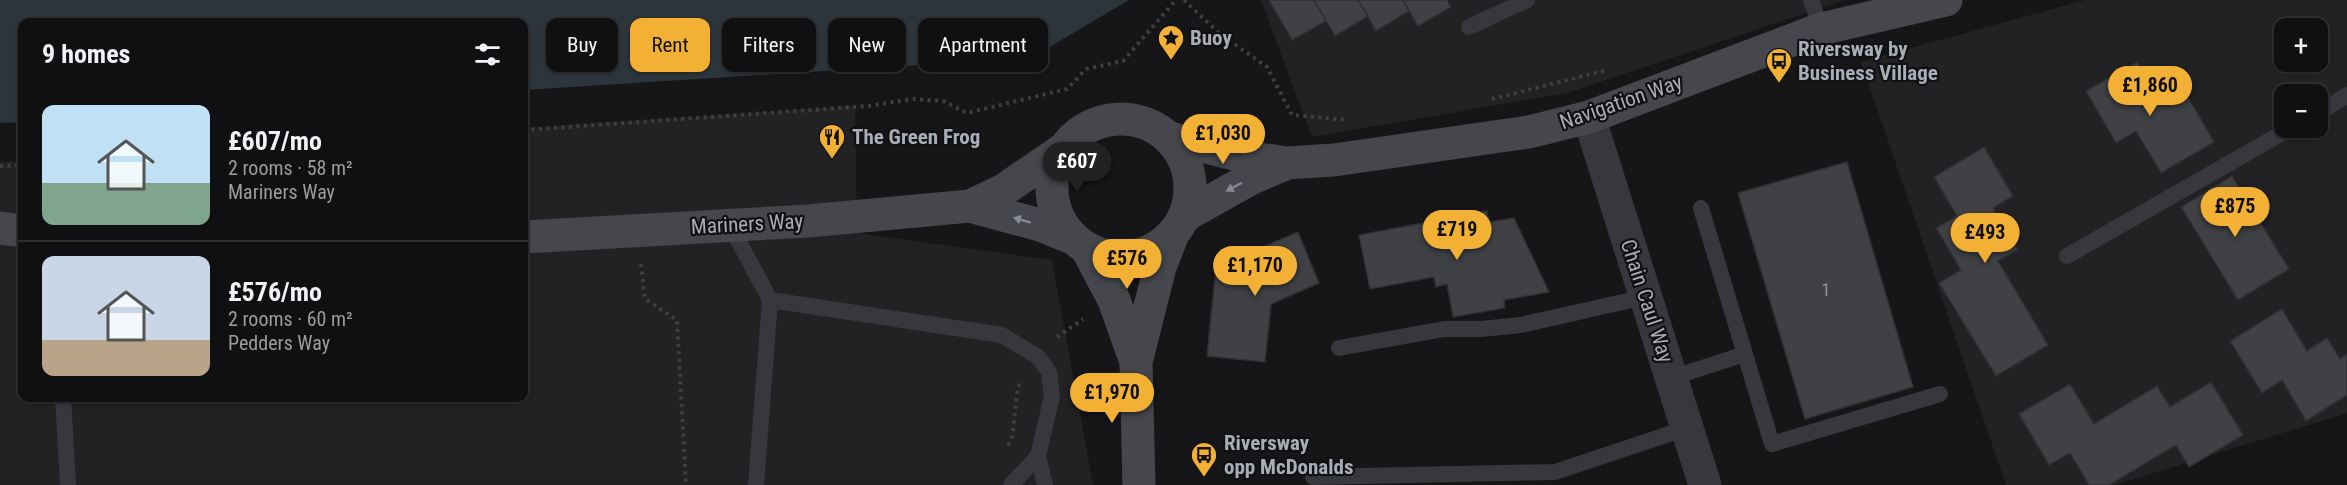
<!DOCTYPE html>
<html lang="en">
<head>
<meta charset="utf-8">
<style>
	body { margin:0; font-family:"Roboto Condensed",sans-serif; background:#1e1e20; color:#f1f3f6; height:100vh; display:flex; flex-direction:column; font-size:22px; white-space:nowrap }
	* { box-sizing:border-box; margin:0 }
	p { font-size:20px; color:#9c9d9f }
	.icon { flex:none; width:33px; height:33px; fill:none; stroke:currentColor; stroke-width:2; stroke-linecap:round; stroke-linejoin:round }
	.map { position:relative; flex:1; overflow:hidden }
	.drawer { position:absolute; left:18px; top:18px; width:510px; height:384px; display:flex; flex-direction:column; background:#101012; border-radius:12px; box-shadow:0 2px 4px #0004,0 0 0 2px #303032 }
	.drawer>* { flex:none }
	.guide { position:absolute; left:546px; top:18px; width:570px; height:54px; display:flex; gap:12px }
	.controls { position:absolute; left:2274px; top:18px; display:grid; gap:12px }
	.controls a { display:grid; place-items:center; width:54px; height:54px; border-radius:12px; background:#101012; box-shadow:0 2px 4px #0004,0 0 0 2px #303032; font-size:30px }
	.price { position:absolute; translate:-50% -51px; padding:0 14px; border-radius:21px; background:#f2b134; color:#111; font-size:20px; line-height:39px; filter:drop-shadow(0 2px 3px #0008) }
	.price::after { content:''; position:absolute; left:50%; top:36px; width:18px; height:14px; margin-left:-9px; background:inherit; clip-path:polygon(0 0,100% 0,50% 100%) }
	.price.selected { background:#222; color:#fff }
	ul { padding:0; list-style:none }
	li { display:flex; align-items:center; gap:18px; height:150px; padding:0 24px }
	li+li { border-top:2px solid #303032 }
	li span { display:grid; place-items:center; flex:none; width:168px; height:120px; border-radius:12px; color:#555 }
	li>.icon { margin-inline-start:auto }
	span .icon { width:72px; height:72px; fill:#fffc; stroke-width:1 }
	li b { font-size:26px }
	h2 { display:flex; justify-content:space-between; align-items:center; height:72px; padding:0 24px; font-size:26px }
	.tag { padding:0 21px; border-radius:12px; background:#101012; box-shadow:0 2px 4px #0004,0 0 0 2px #303032; font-size:21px; line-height:54px }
	.tag.selected { background:#f2b134; color:#111 }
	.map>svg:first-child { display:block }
</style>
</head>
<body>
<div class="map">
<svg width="2347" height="485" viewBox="0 0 2347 485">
	<rect width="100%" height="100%" fill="#161618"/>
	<path fill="#222225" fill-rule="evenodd" d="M1261,0H1845L1567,93L1312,137Z
		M2085,0H2347V413L2115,485H2006L1861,62ZM2284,28H2318V62H2284ZM2284,94H2318V128H2284Z
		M855,106L857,233L1052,260L1093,485H0V162L22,161V398H524V128Z"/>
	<path fill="#2c353c" d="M0,0H1129L1031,58L524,90V22H22V122L0,123Z"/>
	<path fill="#404145" stroke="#303034" stroke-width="1.5" d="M1269,0H1314L1326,21L1292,40Z
		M1314,0H1358L1368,16L1335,36Z
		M1358,0H1403L1409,11L1376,31Z
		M1403,0H1447L1451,7L1418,26Z
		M2137,62L2161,103L2184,90L2214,142L2161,173L2136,131L2116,143L2086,91Z
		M1984,147L2013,196L1993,208L2018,250L1998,261L2048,345L1996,376L1939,283L1961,270L1936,228L1957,216L1934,177Z
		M1847,162L1913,387L1805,419L1738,193Z
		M2232,176L2289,269L2238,300L2181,207Z
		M1487,211L1489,222L1514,218L1549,292L1504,300L1505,308L1453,317L1447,284L1436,287L1434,277L1370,289L1359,235Z
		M1298,232L1319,283L1271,304L1265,362L1207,356L1216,267Z
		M2282,309L2307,351L2327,338L2340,359L2347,354V395L2306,421L2282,380L2262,393L2230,341Z
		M2211,382L2243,435L2189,467L2176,445L2109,485H2089L2070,453L2049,465L2019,414L2070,384L2094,424L2157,386L2170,407Z"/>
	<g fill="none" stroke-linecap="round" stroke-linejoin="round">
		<path stroke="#3d3f44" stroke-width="4" stroke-dasharray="3 4.5" stroke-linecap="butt" d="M1184,0L1219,33L1267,67L1292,115L1348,120
			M1492,99L1607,70
			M524,130L868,106L913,99L943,101L967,113L1067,89L1086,69L1123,61L1176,0
			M0,166L22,165
			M641,264L645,299L677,320L686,485
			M1057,337L1083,319
			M1008,445L1012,437L1018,387L1022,380"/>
		<path stroke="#37383d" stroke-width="16" d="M1811,0L1821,29
			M1469,27L1527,0
			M2318,113L2347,95
			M1701,208L1772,444L1940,394
			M730,225L770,300L1002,335L1038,357L1049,372L1052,396L1038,456L1011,485
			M2067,256L2291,128
			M1339,348L1444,329H1481L1521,325L1645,297
			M1671,378L1745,354
			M63,398L68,485
			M1038,456L1045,485
			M1313,477L1555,472L1687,428
			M756,485L770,300"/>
		<path stroke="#37383d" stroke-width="33" d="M1589,117L1705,485"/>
		<path stroke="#45474d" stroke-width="33" d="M1052 188a69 69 0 1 1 138 0a69 69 0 1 1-138 0Z
			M1170,138L1246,157L1287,163L1334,160L1529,132L1589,117L1821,29L1946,0
			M970,206L1002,191L1062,150
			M1184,216L1250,179L1287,163
			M0,228L22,231
			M524,237L808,221L970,206L1040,225L1072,238
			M1087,249L1114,300L1136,362
			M1139,485L1136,362L1160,267L1172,236"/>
	</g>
	<defs><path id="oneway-solid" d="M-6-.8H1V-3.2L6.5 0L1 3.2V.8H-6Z" transform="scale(1.5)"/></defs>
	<g fill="#858993">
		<use href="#oneway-solid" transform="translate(1234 187) rotate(152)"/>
		<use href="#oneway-solid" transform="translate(1022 220) rotate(-163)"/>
	</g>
	<defs>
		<g id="sight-pin" transform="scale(1.35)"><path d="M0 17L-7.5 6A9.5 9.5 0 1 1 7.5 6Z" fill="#f2b134" stroke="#111113"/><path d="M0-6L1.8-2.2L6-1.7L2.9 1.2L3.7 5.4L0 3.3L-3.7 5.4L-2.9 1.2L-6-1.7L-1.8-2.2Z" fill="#111"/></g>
		<g id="bus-pin" transform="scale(1.35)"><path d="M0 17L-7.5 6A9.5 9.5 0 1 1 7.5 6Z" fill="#f2b134" stroke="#111113"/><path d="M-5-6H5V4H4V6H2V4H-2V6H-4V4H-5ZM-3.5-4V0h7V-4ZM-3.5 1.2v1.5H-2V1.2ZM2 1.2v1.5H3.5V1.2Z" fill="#111"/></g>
		<g id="restaurant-pin" transform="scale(1.35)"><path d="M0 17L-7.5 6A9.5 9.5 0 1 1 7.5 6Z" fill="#f2b134" stroke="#111113"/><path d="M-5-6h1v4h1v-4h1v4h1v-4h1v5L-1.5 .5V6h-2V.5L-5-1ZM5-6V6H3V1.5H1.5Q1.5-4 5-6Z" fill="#111"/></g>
	</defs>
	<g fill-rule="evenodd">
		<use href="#sight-pin" x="1171" y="38"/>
		<use href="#bus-pin" x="1779" y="61"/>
		<use href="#restaurant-pin" x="832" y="137"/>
		<use href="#bus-pin" x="1204" y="455"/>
	</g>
	<g text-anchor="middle" stroke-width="4.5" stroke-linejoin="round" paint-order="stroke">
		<g font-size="18" fill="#8e929b">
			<text x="1826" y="296">1</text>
		</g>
		<g font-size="21" font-weight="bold" fill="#a8adb8" stroke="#111113" text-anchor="start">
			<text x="1190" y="45">Buoy</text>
			<text x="1798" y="56">Riversway by<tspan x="1798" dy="24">Business Village</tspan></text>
			<text x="852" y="144">The Green Frog</text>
			<text x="1224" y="450">Riversway<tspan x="1224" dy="24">opp McDonalds</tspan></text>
		</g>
		<g font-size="21" fill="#a8adb8" stroke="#111113">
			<text transform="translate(1621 102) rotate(-19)" y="7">Navigation Way</text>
			<text transform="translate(747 224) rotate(-3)" y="7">Mariners Way</text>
			<text transform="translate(1647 301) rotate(72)" y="7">Chain Caul Way</text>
		</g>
	</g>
</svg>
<div class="controls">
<a>+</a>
<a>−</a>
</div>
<b class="price" style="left:2150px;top:117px">£1,860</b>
<b class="price" style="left:1223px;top:165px">£1,030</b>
<b class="price selected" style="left:1077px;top:193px">£607</b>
<b class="price" style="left:2235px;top:238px">£875</b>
<b class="price" style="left:1457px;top:261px">£719</b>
<b class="price" style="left:1985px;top:264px">£493</b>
<b class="price" style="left:1127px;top:290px">£576</b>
<b class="price" style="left:1255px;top:297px">£1,170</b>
<b class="price" style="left:1112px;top:424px">£1,970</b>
<div class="guide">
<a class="tag">Buy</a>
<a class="tag selected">Rent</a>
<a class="tag">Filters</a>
<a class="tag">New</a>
<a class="tag">Apartment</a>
</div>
<section class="drawer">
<h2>9 homes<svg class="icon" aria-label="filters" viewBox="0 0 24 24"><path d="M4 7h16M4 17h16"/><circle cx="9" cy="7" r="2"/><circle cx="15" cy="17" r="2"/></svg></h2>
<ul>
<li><span style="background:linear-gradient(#bfe0f5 65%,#7fa58c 0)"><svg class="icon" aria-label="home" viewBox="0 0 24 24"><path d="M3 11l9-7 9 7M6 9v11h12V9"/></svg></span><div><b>£607/mo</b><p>2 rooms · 58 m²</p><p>Mariners Way</p></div></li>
<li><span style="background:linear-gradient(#c9d6e8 70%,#b9a48a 0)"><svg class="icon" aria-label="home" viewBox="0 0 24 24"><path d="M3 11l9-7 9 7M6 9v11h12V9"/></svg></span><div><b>£576/mo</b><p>2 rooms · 60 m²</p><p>Pedders Way</p></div></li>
</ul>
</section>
</div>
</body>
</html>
